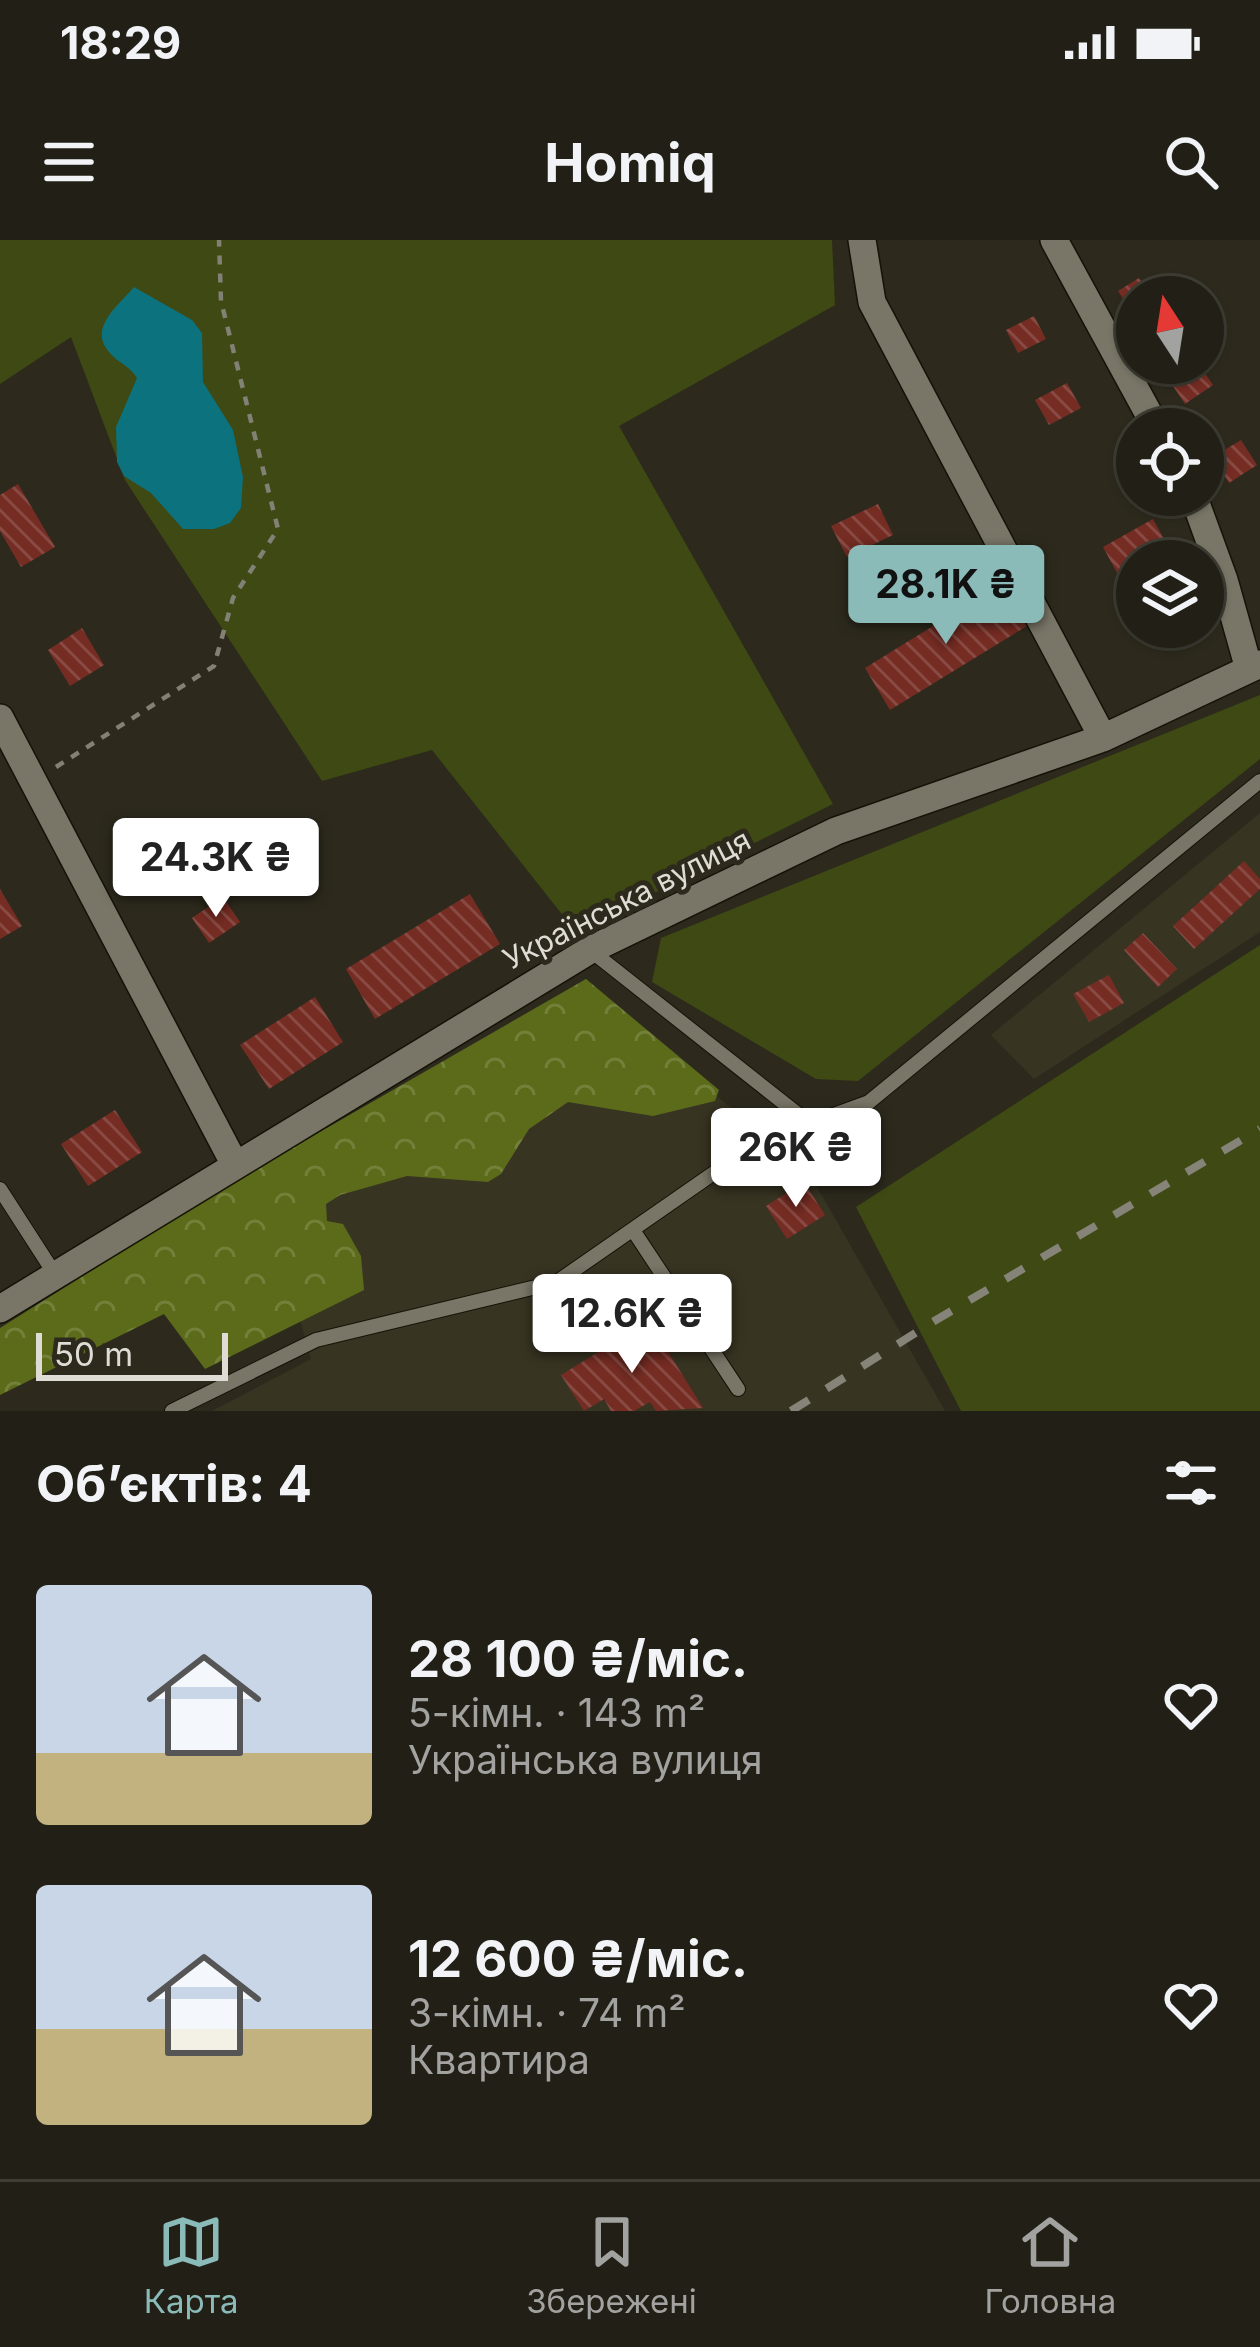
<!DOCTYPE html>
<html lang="uk">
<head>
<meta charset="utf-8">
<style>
	body { margin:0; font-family:Inter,sans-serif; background:#2e2d23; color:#f1f3f6; height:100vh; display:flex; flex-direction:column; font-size:45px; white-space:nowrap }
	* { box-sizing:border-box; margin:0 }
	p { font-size:39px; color:#a2a3a1 }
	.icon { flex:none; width:66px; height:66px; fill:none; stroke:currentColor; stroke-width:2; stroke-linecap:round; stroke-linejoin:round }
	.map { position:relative; height:1171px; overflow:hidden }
	.details { display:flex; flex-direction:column; background:#222016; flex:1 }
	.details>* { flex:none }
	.needle { width:78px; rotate:348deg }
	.controls { position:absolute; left:1116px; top:36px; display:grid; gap:24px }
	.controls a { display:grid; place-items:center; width:108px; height:108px; border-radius:50%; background:#222016; box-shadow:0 3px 9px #0004,0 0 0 3px #3f3e35; font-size:60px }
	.scale { position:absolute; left:36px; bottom:30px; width:192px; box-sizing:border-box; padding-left:12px; border:6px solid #dedcd4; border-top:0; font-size:33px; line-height:42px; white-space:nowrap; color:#dedcd4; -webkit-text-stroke:9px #2d2a1d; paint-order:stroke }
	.price { position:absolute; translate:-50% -102px; padding:0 27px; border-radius:12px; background:#fff; color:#222; font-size:39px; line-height:78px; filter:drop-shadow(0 3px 6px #0008) }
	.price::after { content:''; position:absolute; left:50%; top:72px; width:36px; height:27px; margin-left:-18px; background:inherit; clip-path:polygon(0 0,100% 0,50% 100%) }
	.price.active { background:#8bbbb9; color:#111 }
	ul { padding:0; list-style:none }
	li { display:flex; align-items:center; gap:36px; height:300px; padding:0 36px }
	li span { display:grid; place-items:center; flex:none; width:336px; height:240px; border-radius:12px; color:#555 }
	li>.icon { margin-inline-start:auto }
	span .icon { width:144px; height:144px; fill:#fffc; stroke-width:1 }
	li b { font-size:51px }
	h2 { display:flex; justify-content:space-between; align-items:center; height:144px; padding:0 36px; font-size:51px }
	.status { display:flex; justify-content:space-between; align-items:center; height:84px; padding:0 60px; background:#222016; direction:ltr }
	.status svg { height:33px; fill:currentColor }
	header { display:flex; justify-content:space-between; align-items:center; height:156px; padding:0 36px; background:#222016; font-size:54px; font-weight:700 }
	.tab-bar { display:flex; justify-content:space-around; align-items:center; height:168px; border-top:3px solid #3f3e35; background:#222016; font-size:33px; color:#a2a3a1 }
	.tab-bar a { display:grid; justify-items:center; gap:6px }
	.tab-bar .active { color:#8bbbb9 }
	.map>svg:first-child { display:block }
</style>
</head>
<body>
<div class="status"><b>18:29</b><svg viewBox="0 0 49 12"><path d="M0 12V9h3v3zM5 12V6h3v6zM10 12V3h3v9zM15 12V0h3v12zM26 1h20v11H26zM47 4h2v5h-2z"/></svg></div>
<header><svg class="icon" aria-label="menu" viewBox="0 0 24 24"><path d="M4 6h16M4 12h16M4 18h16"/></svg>Homiq<svg class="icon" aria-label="search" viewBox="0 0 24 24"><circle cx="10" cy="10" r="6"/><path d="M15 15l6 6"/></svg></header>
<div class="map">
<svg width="1260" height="1171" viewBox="0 0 1260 1171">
	<defs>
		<pattern id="forest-crowns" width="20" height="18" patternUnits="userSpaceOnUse" patternTransform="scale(3)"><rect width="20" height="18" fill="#5b6b19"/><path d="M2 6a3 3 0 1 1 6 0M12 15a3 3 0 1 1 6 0" fill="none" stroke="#72803a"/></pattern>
		<pattern id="building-back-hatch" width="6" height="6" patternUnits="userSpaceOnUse" patternTransform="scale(3)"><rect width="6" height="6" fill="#752c23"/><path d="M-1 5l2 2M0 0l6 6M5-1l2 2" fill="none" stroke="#884a42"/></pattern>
	</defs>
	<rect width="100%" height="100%" fill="#2d2a1d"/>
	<path fill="#383422" d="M1260,573V692L1034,839L991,795Z
		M585,752L805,926L945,1171H212L311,1119L263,947Z"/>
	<path fill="#3e4913" d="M0,0H832L835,65L619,186L833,564L576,692L432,510L322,541L125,240L71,97L0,144Z
		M1260,455V519L858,841L816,839L652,742L661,698Z
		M1260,705V1171H961L856,967Z"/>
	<path fill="url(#forest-crowns)" d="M586,739L719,850L715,861L653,876L568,862L529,889L501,934L488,942L407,936L340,955L326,964L327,981L343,984L361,1016L364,1050L205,1129L164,1074L0,1155V1088L231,943Z"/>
	<path fill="#0c727e" d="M134,47L192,80L202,93L203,142L233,190L243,237L241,268L230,283L214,289H183L151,253L124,236L117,222L116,187L137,138C129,125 118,123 109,112C88,88 118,66 134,47Z"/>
	<path fill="url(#building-back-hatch)" d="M1139,38L1151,57H1137V68L1132,72L1118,51Z
		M1034,76L1046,99L1018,113L1006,90Z
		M1181,123H1198L1213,145L1185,164L1165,134Z
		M1067,143L1081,168L1049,185L1035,160Z
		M1241,200L1257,225L1229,243L1213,217Z
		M18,244L55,307L21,327L0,291V255Z
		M878,264L893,295L847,317L831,286Z
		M1153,279L1172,314L1159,321H1137V333L1122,342L1103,307Z
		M1001,344L1027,386L890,470L865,428Z
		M82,388L104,425L70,446L48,410Z
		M1244,621L1260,639V649L1194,709L1173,686Z
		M0,649L22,686L0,699Z
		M470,654L500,704L375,779L346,729Z
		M223,657L240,682L209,703L192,678Z
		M1143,693L1177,729L1158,747L1124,710Z
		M1109,735L1124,763L1089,782L1073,754Z
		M315,757L343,802L269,849L240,805Z
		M115,870L142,912L88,946L61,904Z
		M804,942L825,975L787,999L766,966Z
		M649,1081L703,1168L656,1171L650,1162L634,1171H611L604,1159L584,1171L561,1135Z"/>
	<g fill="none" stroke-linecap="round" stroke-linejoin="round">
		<g stroke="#151207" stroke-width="16">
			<path id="service" d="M590,710L809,883
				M0,949L56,1036
				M633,990L738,1149
				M172,1171L316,1100L557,1042L757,903L869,862L1260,541"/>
		</g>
		<g stroke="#151207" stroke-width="30">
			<path id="minor" d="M862,0L872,62L1103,498
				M1054,0L1157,189
				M1193,255L1224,340L1249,429
				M0,478L234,923
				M0,1069L590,710L836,591L1103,498L1260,424"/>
		</g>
		<path stroke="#838176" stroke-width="4.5" stroke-dasharray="9 9" stroke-linecap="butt" d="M56,527L214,426L233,358L278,289L221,61L219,0"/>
		<use href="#service" stroke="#797667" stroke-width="14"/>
		<use href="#minor" stroke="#797667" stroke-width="27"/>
		<path stroke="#868379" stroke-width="8" stroke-dasharray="21 21" stroke-linecap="butt" d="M791,1171L936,1080L1260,889"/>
	</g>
	<g text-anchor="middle" stroke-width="10" stroke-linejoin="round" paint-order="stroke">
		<g font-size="30" fill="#dedcd4" stroke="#2d2a1d">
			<text transform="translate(627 660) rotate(-27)" y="10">Українська вулиця</text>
		</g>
	</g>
</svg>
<div class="controls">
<a><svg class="needle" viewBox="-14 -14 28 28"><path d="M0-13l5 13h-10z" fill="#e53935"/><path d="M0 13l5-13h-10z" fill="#a2a3a1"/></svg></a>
<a><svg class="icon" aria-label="locate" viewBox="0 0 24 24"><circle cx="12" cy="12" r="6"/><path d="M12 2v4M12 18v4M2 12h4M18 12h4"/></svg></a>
<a><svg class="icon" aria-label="layers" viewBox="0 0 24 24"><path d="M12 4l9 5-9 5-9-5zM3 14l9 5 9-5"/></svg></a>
</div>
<div class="scale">50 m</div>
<b class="price active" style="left:946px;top:407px">28.1K ₴</b>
<b class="price" style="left:216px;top:680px">24.3K ₴</b>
<b class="price" style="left:796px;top:970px">26K ₴</b>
<b class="price" style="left:632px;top:1136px">12.6K ₴</b>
</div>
<section class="details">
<h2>Об’єктів: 4<svg class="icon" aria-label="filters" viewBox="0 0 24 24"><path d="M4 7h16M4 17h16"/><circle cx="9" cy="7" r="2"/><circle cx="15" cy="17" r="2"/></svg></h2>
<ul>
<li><span style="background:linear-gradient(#c9d6e8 70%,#c2b280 0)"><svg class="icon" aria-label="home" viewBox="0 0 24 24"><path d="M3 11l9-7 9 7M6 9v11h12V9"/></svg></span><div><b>28 100 ₴/міс.</b><p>5-кімн. · 143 m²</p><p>Українська вулиця</p></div><svg class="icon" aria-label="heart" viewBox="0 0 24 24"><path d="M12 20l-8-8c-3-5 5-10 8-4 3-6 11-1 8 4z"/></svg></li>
<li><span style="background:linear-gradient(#c9d6e8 60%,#c2b280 0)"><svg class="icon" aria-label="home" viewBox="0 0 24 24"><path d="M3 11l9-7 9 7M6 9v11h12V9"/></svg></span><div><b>12 600 ₴/міс.</b><p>3-кімн. · 74 m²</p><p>Квартира</p></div><svg class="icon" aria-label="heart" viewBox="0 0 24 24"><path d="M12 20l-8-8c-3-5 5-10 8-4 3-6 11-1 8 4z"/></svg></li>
</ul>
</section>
<nav class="tab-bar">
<a class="active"><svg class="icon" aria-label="map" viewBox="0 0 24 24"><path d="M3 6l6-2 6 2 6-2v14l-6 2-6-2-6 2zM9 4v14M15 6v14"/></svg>Карта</a>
<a><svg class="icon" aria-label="saved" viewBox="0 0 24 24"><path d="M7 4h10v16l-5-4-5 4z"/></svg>Збережені</a>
<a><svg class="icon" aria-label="home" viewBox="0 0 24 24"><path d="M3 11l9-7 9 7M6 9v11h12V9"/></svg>Головна</a>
</nav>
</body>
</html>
